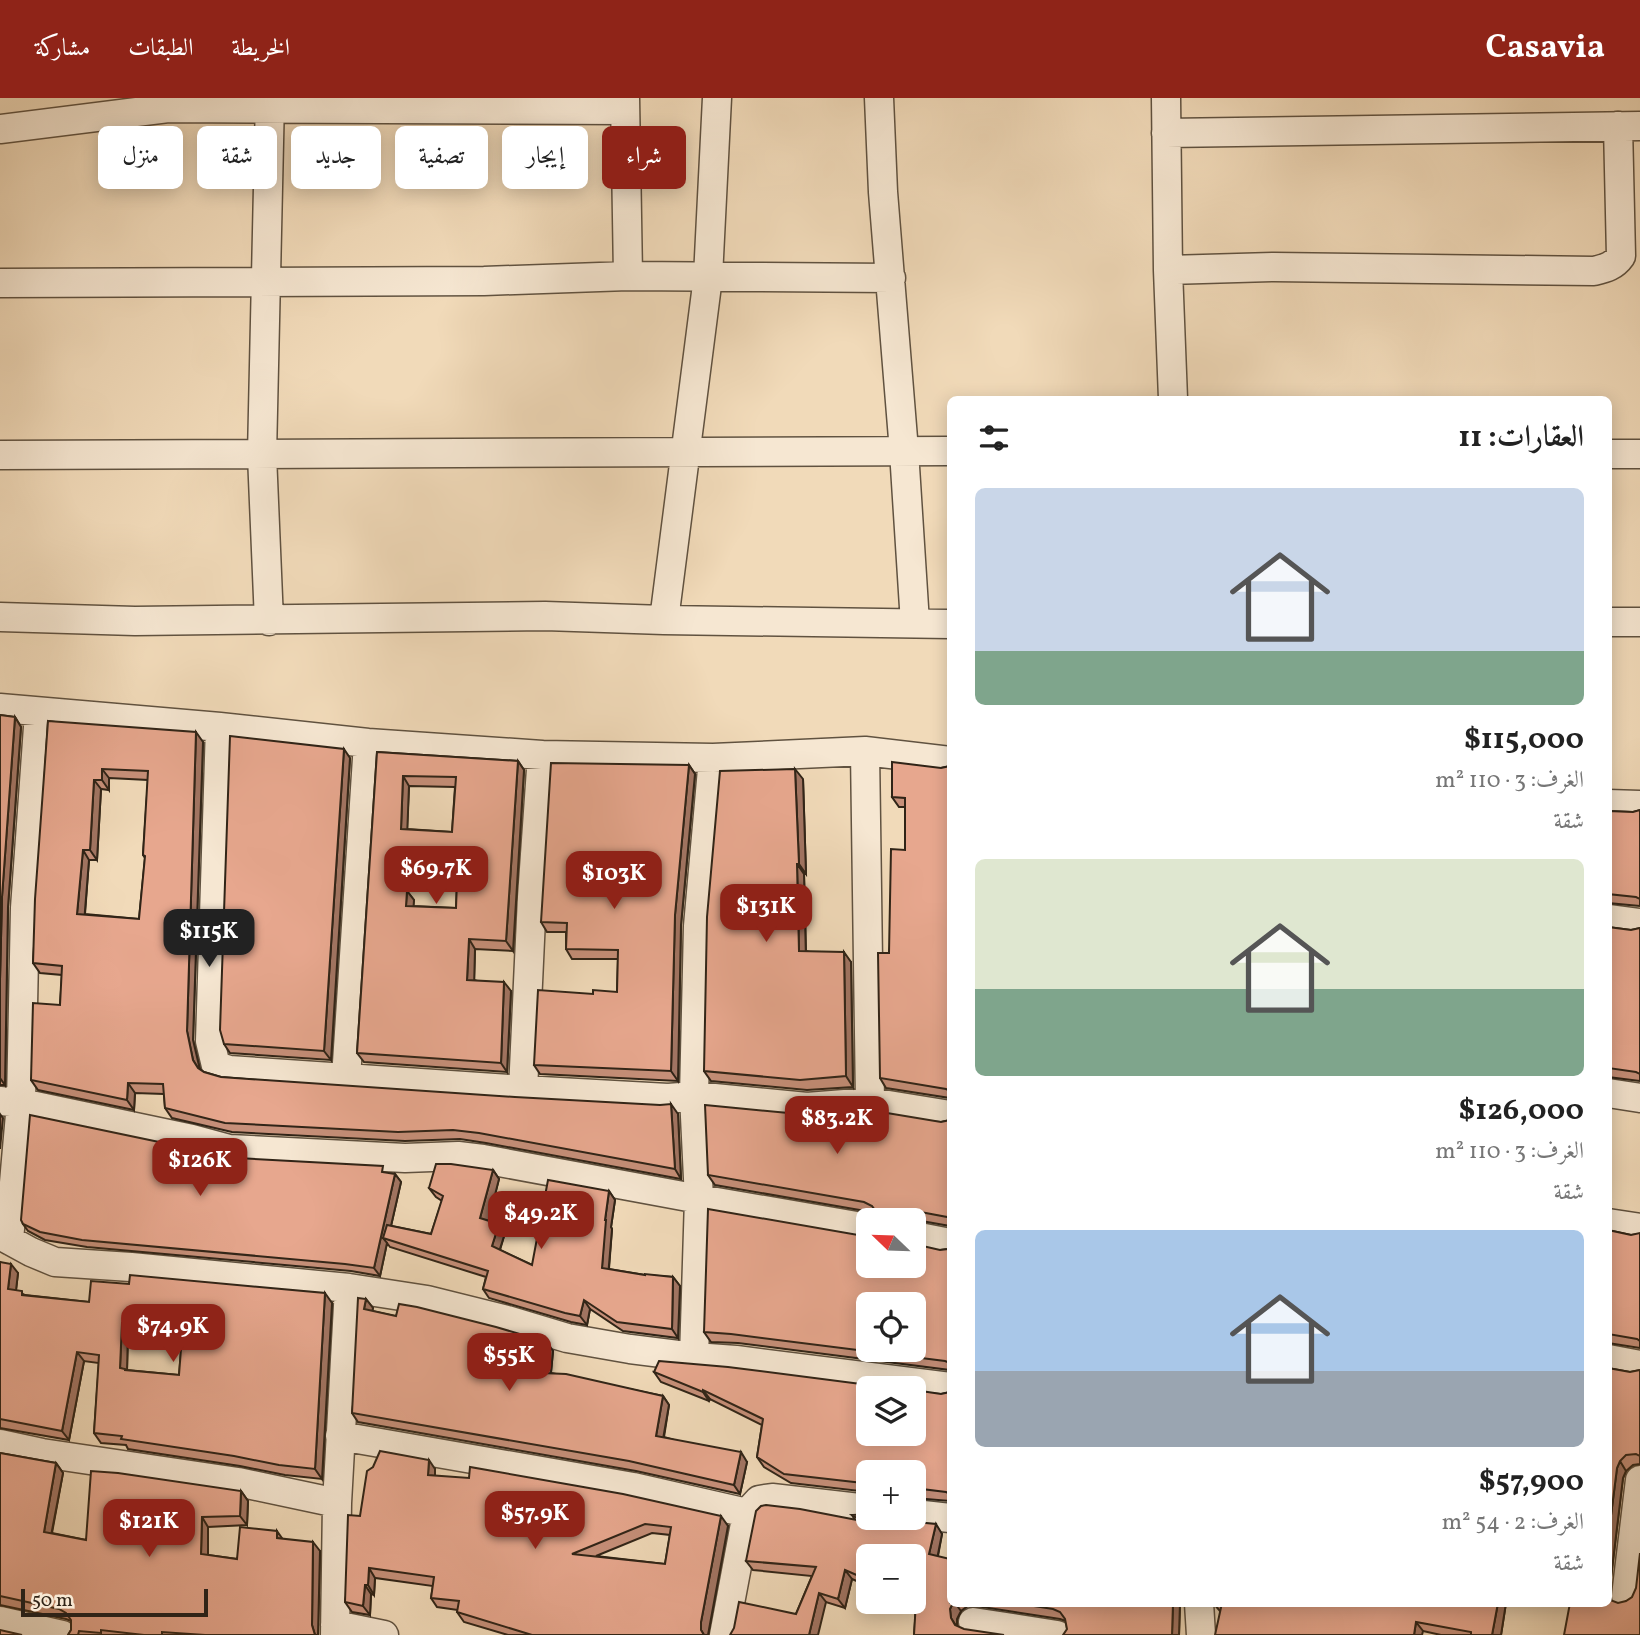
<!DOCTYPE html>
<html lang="ar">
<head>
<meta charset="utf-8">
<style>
	body { margin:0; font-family:Vollkorn,Amiri,serif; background:#f6f6f6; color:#222; direction:rtl; height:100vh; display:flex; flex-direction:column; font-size:26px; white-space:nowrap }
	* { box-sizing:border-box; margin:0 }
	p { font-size:23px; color:#767676 }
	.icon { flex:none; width:38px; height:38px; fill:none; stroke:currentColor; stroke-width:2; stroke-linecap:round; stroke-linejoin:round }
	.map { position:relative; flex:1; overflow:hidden; direction:ltr }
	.drawer { position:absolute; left:947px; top:298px; width:665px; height:1211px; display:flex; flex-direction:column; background:#fff; border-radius:10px; box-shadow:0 4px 18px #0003; direction:rtl }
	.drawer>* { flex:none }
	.hud { position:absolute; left:21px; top:28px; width:665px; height:63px; direction:rtl; display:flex; gap:14px }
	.needle { width:46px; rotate:293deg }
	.buttons { position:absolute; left:856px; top:1110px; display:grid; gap:14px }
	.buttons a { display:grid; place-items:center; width:70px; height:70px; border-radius:10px; background:#fff; box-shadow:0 4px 18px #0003; font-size:35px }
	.scale { position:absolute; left:21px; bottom:18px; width:187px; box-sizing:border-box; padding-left:7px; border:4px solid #302417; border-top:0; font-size:19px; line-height:24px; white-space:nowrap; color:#302417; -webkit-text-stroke:5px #f6e7d2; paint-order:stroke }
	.price { position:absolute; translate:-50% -60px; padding:0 16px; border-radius:14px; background:#8f2418; color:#fff; font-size:23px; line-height:46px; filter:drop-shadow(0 2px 4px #0008) }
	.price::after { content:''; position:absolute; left:50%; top:42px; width:21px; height:16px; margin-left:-10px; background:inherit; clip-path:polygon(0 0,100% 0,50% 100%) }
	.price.active { background:#222; color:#fff }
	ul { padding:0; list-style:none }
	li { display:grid; align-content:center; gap:14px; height:371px; padding:0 28px }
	li span { display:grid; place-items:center; height:217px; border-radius:10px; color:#555 }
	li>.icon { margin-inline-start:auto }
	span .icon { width:126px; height:126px; fill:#fffc; stroke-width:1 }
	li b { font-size:30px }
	h2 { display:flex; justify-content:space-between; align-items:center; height:84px; padding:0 28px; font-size:30px }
	.chip { padding:0 24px; border-radius:10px; background:#fff; box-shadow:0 4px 18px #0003; font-size:24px; line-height:63px }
	.chip.active { background:#8f2418; color:#fff }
	header { display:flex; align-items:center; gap:42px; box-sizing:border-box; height:98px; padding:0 35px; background:#8f2418; color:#fff }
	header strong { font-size:33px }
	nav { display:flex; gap:38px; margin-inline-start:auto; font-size:24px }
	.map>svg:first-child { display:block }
</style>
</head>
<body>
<header>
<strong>Casavia</strong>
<nav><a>الخريطة</a><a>الطبقات</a><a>مشاركة</a></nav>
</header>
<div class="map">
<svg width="1640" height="1537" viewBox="0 0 1640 1537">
	<rect width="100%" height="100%" fill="#f1dab9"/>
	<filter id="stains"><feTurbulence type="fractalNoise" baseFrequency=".00286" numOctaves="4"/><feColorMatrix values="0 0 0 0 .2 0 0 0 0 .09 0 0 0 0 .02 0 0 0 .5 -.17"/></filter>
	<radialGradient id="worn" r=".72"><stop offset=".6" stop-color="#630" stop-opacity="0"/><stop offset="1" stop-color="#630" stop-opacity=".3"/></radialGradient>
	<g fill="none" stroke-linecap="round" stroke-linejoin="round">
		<g stroke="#605240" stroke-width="31">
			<path id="minor" d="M625,0L628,178
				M879,0L883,94L904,353L915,525
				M1166,0L1168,172L1173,301
				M0,31L168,10L625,12
				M1166,35L1640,28
				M1168,172L1274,169L1594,173C1606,170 1614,168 1621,158L1618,28
				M0,185L484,183L628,178L891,180
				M1608,356H1640
				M0,357L950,353
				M0,519L135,523L545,518L664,522L950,526
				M664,522L708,179L717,0
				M269,523L262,357L270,0
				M1608,524H1640
				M0,610L220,629L368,645L542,657L713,660L865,653L950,663
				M220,629L210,943L216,968L229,972L523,992
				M865,653L870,1004
				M542,657L532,799L523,992L668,1000L694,998L807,1009L870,1004L950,1017
				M1608,706L1640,707
				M1608,821L1640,825
				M346,980L368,645
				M1608,995L1640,1000
				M0,1003L21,1005L25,810L39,615
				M1608,1125L1640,1130
				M0,1137L31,1154L55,1164L131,1169L349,1190L427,1202L507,1222L567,1240L630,1251L694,1259L736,1262L950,1289
				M914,1138L950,1145
				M9,1142L21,1005L192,1041L229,1051L405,1060L458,1058L483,1061L699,1101L868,1130
				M694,1259L699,1101L694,998L698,828L713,660
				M1608,1261L1640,1267
				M340,1338L633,1389L747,1415
				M0,1346L42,1355L238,1384L337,1405
				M914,1416L950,1420
				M1626,1498L1640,1382
				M1199,1505L1201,1537
				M0,1523L62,1537
				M973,1524L1057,1537
				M335,1527L384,1537
				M335,1537L337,1405L349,1190
				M724,1537L747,1415L759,1402L772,1400L868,1411"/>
		</g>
		<use href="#minor" stroke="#f6e7d2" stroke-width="28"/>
	</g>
	<path fill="#c7907a" stroke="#302417" stroke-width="2" fill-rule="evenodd" d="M0,617L15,619L21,629L8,809L5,987H0Z
		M48,623L203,644L193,942L200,971L204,974L221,979L678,1016L681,1081L486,1045L460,1041L405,1043L232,1034L172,1020L165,1010L164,996L135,995L134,1012L38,992L31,982L60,907L62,877L40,875L33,865ZM109,680L148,682L143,757L145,760L139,821L85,816L89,762H97L101,691L109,692Z
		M377,654L518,663L524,672L513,853L475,851L474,882L511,893L507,974L364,964L357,955ZM409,688L455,689L452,734L407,731ZM405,762L458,765L456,810L413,808L414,802L407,793H403Z
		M350,660L331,962L230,955L224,946Z
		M689,667L695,676L681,827L678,983L540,976L534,967L593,896L617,894L618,861H572L566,851V834H547L541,824Z
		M950,668V1000L886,990L880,980L889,855L905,752V709H899L892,699L941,670Z
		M803,681L806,776H804L806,853L851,864L853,989L807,992L711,983L704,973Z
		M1640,712V808L1608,805V713L1633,714Z
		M1608,829L1631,832L1640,830V983L1608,979Z
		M799,1016L941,1024L950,1022V1128L916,1122H878L877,1117L871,1114L715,1087L708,1077Z
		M219,1059L395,1076L401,1084L391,1128L431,1136L442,1103L436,1099L429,1090L493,1072L499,1081L488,1123L505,1135L500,1152L532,1167L609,1093L615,1102L611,1129L612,1131L609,1171L645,1177L673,1179L680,1188L678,1240L623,1233L590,1211L587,1227L571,1224L489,1200L483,1191L486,1179L390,1149L387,1145L380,1178L351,1173L87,1149L45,1142L28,1133L23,1126Z
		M1608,1132L1631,1137L1640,1136V1250L1608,1245Z
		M866,1136L868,1167L940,1152L948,1151L950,1150V1272L738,1245L711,1244L704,1234L858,1137Z
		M0,1164L18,1175L16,1192L25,1197L89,1204L332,1205L322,1381L285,1377L240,1368L128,1351L126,1347L101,1345L94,1335L99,1265L84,1263L69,1342L0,1330ZM128,1234L180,1237L182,1241L179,1277L127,1272Z
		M366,1201L373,1210L372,1213L553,1253L551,1275L663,1298L669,1307L664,1339L747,1364L740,1396L636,1373L358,1324L352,1315Z
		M1608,1270L1630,1274L1640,1272V1366L1633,1367L1626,1373L1623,1380L1609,1496L1610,1502L1640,1537L1608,1505Z
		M654,1274L941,1296L950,1294V1403L914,1400V1374H868V1394L791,1385L764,1369L757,1359L762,1327L710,1301L709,1303L661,1284Z
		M0,1355L56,1365L63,1375L52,1435L86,1442L241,1393L248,1403L247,1427L208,1429V1457L237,1461L283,1441L320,1453L318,1537H68L71,1532V1523L66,1521L0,1507Z
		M435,1371V1378L728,1428L708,1537H508L464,1524L457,1514L458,1512L437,1509L431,1500L433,1488L375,1480L374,1497L371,1496L370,1517L352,1514L345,1504L360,1418ZM652,1435L670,1437L665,1466L596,1458Z
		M852,1417L898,1420L942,1436L938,1458L950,1505H1180L1179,1537L1067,1531L1066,1523L1060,1521L976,1508H968L961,1513L957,1521V1528L914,1537L916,1510L901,1503H914V1458H868V1488L852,1481L845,1510L826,1504L796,1516L812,1478L753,1472L746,1463L855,1422Z
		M1213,1505H1506L1501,1537H1441L1423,1533L1220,1513Z"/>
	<path fill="#a27563" stroke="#302417" stroke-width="2" d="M15,619L21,629L8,809L5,987L0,980V881L2,799Z
		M196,634L203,644L193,942L200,972L204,980L193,962L187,933Z
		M344,651L350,660L331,962L324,953Z
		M518,663L524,672L513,853L506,843Z
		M689,667L695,676L681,827L678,983L671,973L675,817Z
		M102,671L109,680V692L102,682Z
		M795,671L803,681L806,776L799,766Z
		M403,678L409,688L407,740L401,731Z
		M94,682L101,691L97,762L90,752Z
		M83,752L89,762L84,825L77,816Z
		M398,753L405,762L403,802L396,792Z
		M797,766L804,776L806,863L799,853Z
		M407,793L414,802L413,817L406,808Z
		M469,841L475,851L474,891L467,882Z
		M844,854L851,864L853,989L846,978Z
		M504,884L511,893L507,974L501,965Z
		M128,985L135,995L134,1012L127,1002Z
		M671,1006L678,1016L681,1081L675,1071Z
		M0,1016L3,1020L0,1051Z
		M493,1072L499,1081L487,1129L480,1120Z
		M395,1076L401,1084L388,1141L383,1140L387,1145L380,1178L374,1170Z
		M609,1093L615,1102L611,1129L612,1131L608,1179L602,1170L605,1122Z
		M499,1126L505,1135L498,1157L492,1148Z
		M11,1166L18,1175L15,1201L8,1191Z
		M673,1179L680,1188L678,1240L672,1231Z
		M325,1195L332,1205L322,1381L315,1371Z
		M366,1201L373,1210L371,1220L364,1211Z
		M584,1202L590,1211L587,1227L580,1218Z
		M122,1225L128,1234L127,1273L120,1270Z
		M547,1244L553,1253L550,1284L543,1275Z
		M77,1254L84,1263L69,1342L62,1333Z
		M703,1292L710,1301L709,1303L703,1294Z
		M663,1298L669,1307L662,1347L656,1338Z
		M741,1354L747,1364L740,1396L734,1387Z
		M429,1362L435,1371V1387L428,1377Z
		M1620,1363L1626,1373L1623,1380L1609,1496L1611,1504L1608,1501V1441L1617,1370Z
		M56,1365L63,1375L50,1443L44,1434Z
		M241,1393L248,1403L247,1427L240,1418Z
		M721,1418L728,1428L708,1537H704L701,1532V1524Z
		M202,1419L208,1429V1466L201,1456Z
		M936,1426L942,1436L936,1466L929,1456Z
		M277,1433L284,1443L277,1440Z
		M313,1444L320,1453L318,1537H315L312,1527Z
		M369,1470L375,1480L374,1497L368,1487Z
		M845,1472L852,1481L845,1510L838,1501Z
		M365,1487L371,1496L370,1517L363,1508Z
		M819,1495L826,1504L818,1537H809Z
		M953,1505H955L961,1513L957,1521V1529L951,1520L950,1511Z
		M1173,1505H1180L1179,1537H1172Z
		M1498,1505H1506L1501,1537H1492Z
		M1416,1524L1423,1533L1422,1537H1414Z"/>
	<path fill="#e7a78e" stroke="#302417" stroke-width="2" fill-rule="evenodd" d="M0,617L15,619L2,799L0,881Z
		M48,623L196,634L187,933L193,962L198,970L204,974L221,979L515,999L660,1007L671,1006L675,1071L479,1035L453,1032L398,1034L225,1025L165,1010L163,986L128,985L127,1002L31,982L33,905L60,907L62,868L33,865L35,801ZM102,671L148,673L143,757L145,758L139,821L77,816L83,752H90L94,682H102Z
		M230,638L344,651L324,953L224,946L220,932Z
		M377,654L518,663L506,843L469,841L467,882L504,884L501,965L357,955ZM403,678L456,679L452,734L401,731ZM398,753L458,756L456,810L406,808L407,793L396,792Z
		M892,664L941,670L950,668V993L946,991L880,980L878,855H889L891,751L905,752V700L892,699Z
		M551,665L689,667L675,817L671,973L534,967L538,892L593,896V892L617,894L618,852L566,851L567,825L541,824Z
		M795,671L799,766H797L799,853L844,854L846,978L800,982L704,973L707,819L720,673Z
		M1640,712V801L1636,799L1608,796V713L1633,714Z
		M1608,829L1631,832L1640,830V976L1636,974L1608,970Z
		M705,1007L799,1016L863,1011L941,1024L950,1022V1121L947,1119L910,1112L901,1113L895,1117L893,1122H878L877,1115L872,1108L864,1104L708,1077Z
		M30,1017L183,1049L219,1059L383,1068L382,1074L395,1076L374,1170L345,1166L82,1142L40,1134L23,1126L21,1122Z
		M436,1066H451L493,1072L480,1120L499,1126L492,1148L532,1167L548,1082L609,1093L605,1122H606L602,1170L645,1177V1176L673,1179L672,1231L617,1224L584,1202L580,1218L565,1215L483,1191L488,1173L383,1140L387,1127L431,1136L443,1098L429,1090Z
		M708,1111L858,1137L868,1135V1167H914V1146L940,1152L948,1151L950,1150V1265L945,1263L731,1236L704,1234ZM868,1206H914V1251H868Z
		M1608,1132L1631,1137L1640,1135V1243L1637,1241L1608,1236Z
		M0,1164L11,1166L8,1191L22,1193V1197L89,1204L91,1183L129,1186L130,1177L325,1195L315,1371L279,1367L234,1358L121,1341L122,1338L94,1335L99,1257L77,1254L62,1333L0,1321ZM122,1225L181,1228L180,1238H182L179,1277L125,1272V1271L120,1270Z
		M358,1200L366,1201L364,1211L396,1218L399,1206L417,1209L496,1229L547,1244L543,1275L566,1276L663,1298L656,1338L741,1354L734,1387L629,1363L352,1315Z
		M659,1263L728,1269L892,1290H868V1335H914V1292L941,1296L950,1294V1396L946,1394L914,1390V1374H868V1387L863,1385L784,1376L757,1359L763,1321L703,1292V1294L654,1274Z
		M1608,1270L1630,1274L1640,1272V1358L1636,1356L1626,1357L1620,1363L1617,1370L1608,1441Z
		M380,1353L429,1362L428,1377L469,1380L470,1369L623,1396L721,1418L701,1524V1532L704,1537H532L457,1514L459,1503L431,1500L434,1479L369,1470L368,1487H365L363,1508L345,1504L348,1417L360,1418L367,1373L373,1369ZM645,1426L671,1429L665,1466L572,1456Z
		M0,1355L56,1365L44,1434L86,1442L91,1373L118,1375L241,1393L240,1418L202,1419L201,1456L237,1461L240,1429L277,1433V1440L313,1444L312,1527L315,1537H205L162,1534V1537H144L101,1532V1535L79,1533L78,1537H68L71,1532V1522L66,1515L59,1511L0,1498Z
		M766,1407L800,1411L862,1423L852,1417L868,1416V1419H897L905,1423L936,1426L929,1456L950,1461V1505H953L950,1511L951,1520L955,1527L964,1531L1004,1537H914L916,1503L914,1502V1458H868V1482L845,1472L838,1501L819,1495L809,1537H730L734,1530L739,1504L796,1516L816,1469L746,1463L756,1413L761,1408Z
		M1640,1455V1537H1564L1570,1505H1608V1500L1610,1502L1618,1505L1626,1503L1632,1499L1636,1490Z
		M1014,1505H1173L1172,1537H1063L1067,1531L1065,1521L1060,1514L1053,1511Z
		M1220,1505H1498L1492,1537H1471V1534L1416,1524L1414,1537H1215L1222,1505Z
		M0,1532L22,1537H0Z"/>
	<rect width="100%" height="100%" filter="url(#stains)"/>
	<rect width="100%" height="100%" fill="url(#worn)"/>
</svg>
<div class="buttons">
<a><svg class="needle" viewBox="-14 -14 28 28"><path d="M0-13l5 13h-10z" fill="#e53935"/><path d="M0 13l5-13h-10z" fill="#767676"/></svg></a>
<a><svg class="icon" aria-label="locate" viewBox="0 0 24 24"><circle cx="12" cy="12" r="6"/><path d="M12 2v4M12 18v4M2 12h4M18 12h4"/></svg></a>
<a><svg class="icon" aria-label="layers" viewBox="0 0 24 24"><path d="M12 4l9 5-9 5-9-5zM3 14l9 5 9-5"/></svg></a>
<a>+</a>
<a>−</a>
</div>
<div class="scale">50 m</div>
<b class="price" style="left:436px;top:808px">$69.7K</b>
<b class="price" style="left:614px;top:813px">$103K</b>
<b class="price" style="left:766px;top:846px">$131K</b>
<b class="price active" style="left:209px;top:871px">$115K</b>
<b class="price" style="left:837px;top:1058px">$83.2K</b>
<b class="price" style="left:200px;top:1100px">$126K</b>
<b class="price" style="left:541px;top:1153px">$49.2K</b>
<b class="price" style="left:173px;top:1266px">$74.9K</b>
<b class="price" style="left:509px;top:1295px">$55K</b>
<b class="price" style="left:535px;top:1453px">$57.9K</b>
<b class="price" style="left:149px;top:1461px">$121K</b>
<div class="hud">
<a class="chip active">شراء</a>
<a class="chip">إيجار</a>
<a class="chip">تصفية</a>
<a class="chip">جديد</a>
<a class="chip">شقة</a>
<a class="chip">منزل</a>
</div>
<section class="drawer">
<h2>العقارات: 11<svg class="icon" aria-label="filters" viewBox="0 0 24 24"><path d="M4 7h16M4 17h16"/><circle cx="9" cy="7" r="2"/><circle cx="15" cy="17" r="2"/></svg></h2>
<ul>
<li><span style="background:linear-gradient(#c9d6e8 75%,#7fa58c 0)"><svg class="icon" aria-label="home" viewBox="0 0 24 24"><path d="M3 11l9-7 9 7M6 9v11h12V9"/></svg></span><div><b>$115,000</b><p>الغرف: 3 · 110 m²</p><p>شقة</p></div></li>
<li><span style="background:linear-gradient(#dfe7d0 60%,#7fa58c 0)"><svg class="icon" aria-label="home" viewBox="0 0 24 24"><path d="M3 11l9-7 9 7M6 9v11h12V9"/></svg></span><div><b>$126,000</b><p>الغرف: 3 · 110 m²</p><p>شقة</p></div></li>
<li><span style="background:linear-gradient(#a9c7e8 65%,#9aa5b1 0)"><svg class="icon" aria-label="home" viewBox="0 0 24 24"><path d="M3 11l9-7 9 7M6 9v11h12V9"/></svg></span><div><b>$57,900</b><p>الغرف: 2 · 54 m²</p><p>شقة</p></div></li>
</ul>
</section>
</div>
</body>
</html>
